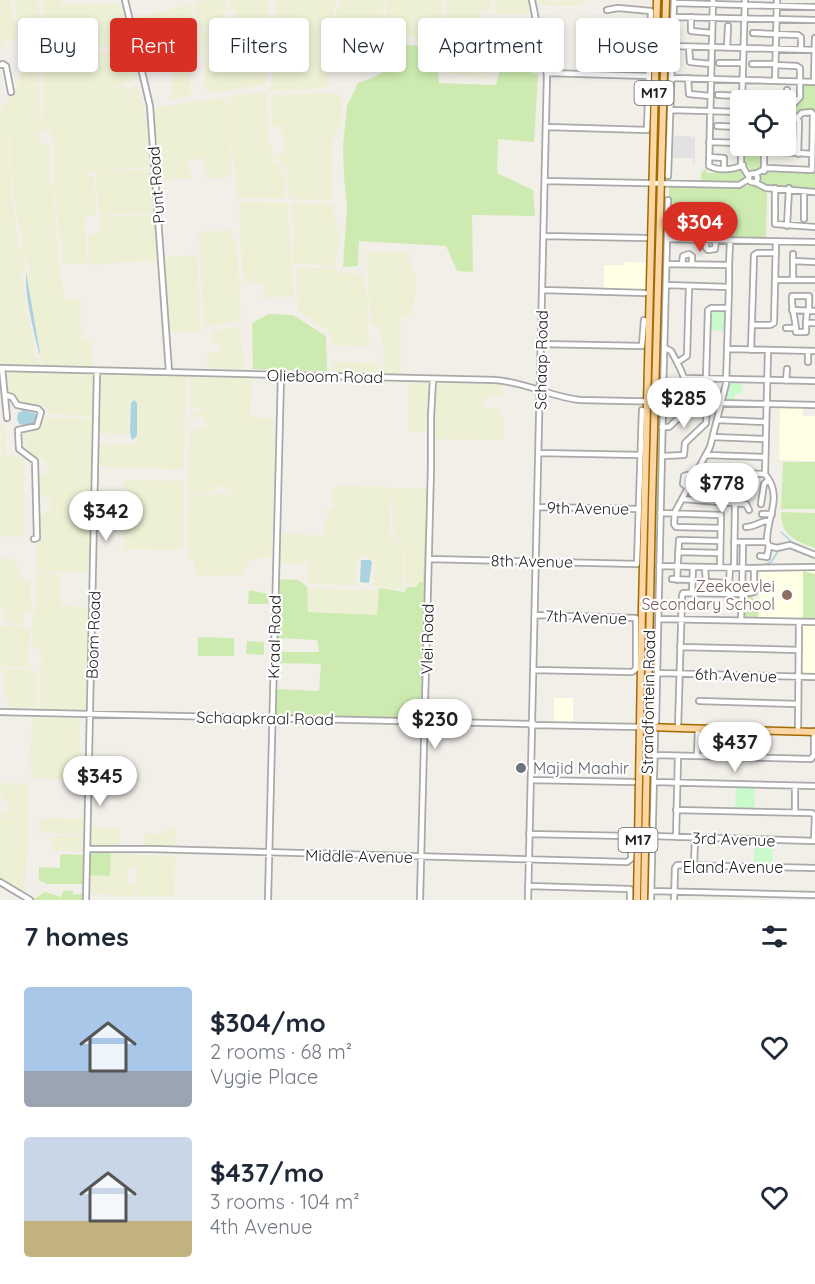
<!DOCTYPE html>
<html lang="en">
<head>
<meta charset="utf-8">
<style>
	body { margin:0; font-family:Quicksand,sans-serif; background:#f2f2f3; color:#1f2937; height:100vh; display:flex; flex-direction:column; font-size:22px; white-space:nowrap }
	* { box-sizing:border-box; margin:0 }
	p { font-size:20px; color:#747a83 }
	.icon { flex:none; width:33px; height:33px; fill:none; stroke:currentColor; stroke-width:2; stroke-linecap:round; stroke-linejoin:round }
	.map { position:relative; height:900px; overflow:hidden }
	.sheet { display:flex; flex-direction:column; background:#fff; flex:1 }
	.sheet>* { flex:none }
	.hud { position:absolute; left:18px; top:18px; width:780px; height:54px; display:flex; gap:12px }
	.fabs { position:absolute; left:730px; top:90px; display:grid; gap:12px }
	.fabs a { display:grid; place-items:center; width:66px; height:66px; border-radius:6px; background:#fff; box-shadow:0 3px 9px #0003; font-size:30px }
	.price { position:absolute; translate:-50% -51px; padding:0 14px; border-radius:21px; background:#fff; color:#222; font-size:20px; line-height:39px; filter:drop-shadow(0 2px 3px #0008) }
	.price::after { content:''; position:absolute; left:50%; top:36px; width:18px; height:14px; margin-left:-9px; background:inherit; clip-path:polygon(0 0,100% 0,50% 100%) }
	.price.on { background:#d93025; color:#fff }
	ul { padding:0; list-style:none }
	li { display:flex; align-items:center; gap:18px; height:150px; padding:0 24px }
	li span { display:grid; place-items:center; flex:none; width:168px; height:120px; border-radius:6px; color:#555 }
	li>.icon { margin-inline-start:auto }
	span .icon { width:72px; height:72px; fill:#fffc; stroke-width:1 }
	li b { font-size:26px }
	h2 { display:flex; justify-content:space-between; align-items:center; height:72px; padding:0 24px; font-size:26px }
	.chip { padding:0 21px; border-radius:6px; background:#fff; box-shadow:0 3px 9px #0003; font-size:21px; line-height:54px }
	.chip.on { background:#d93025; color:#fff }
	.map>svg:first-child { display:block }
</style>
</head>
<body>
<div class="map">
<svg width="815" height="900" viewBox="0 0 815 900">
	<rect width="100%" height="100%" fill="#f2efe9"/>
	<path fill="#ffffe5" d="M624,262L647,263L646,290L604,289V265H624Z
		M780,406L803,407V416H815V461L779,460Z
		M760,569L815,571V620L759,619Z
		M801,625H815V675H800Z
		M554,698H573V722L554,721Z"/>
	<path fill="#eef0d5" d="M0,0H11L17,40L10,38L2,43L0,54Z
		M14,0H38L47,51L25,53L21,43Z
		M42,0H60L61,5L119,3L130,45L49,51Z
		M204,0H227L228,11L223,12L225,23L200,29L193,3Z
		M230,0H269L266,84L210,94L206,91L204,82V55L200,32L236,24L235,11H231Z
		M275,0H335L329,73L327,85L324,88L278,92L270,90L272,82Z
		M341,0H385L377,71L345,69L346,62L342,47L343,36L342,33L335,30L336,11Z
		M387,0H443L442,40L384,34Z
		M446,0H491V12L480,11L479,27L491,28L492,54L488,79L444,73Z
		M495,0H530L533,15L495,13Z
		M537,0L553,1L583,0V6L537,5Z
		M190,4L198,30L201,56L188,60L191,96L170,99L171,90L174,88L172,71L168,72L166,67L145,69L134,18Z
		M133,50L140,78H133L131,82H126L122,88L129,90L132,89L133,86L138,87L147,127L150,167L88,172L94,177L96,216H87L85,221L87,264H63L54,185L55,144L53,136L50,131H44L42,58L46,56Z
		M38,56L42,132L23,133H38L39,142L51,148V175L64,300L80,298L82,339L90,340L93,367L44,366L40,353L26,272L29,271L28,262L22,248L12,183L10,134H8L10,184L19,248L24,256L26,268L21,273L26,306L35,354L41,365L40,368L0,366V111L5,103L8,102V98L13,94L18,83L25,58Z
		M265,92L267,93L269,140L274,163L280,166L285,173L286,198H238L231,138L230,98L236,95Z
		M320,93L341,94L342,104L341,124L332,143L333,196L331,200L290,199L286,168L276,159V155H282L284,149L282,131L279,126L271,127V95Z
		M228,97L232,176L208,179L201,158L187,160L192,178L161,181L153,108Z
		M152,169L155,213L99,215L96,172Z
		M242,202L288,203L294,296L264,298L261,284L243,281L239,206Z
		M291,203L332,204L340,240L334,266L294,264Z
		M156,215L159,260L89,265L88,235L100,233V217Z
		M231,230L237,245L241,321L204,327L198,232Z
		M366,251L407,252L416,278L414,302L411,316H401V374H384L382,337L378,327L371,324Z
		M197,255L201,330L169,332L165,257Z
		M296,268H336L339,273L363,274L368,301L367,330L370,346L331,345V333L298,311Z
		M240,327L244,369L208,368L206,354L220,352L219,344L213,342L212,331Z
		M333,362L380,363V375L333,374Z
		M3,371L95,374V416L48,414L47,407L17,404L6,395Z
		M99,374L186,376L184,470L97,466L98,443L137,444V403L134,400L131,403L129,435L98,433Z
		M191,375L251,378L250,417L273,418L275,464L271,558H251L243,575L195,576L194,560L188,558V495L231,494L230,486H216L215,492L188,493L189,430L205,428L206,426L204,417L189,418V415L199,413L200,409L188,407Z
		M408,382L430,384L428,432L409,431Z
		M434,383L502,384V396L484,398L483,404L484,408H498L504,422L503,440L433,439Z
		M40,417L95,419L92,572H37L38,516L50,510V498L45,496L38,495L36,476H43L48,470L45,460L32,456L20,430L35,428Z
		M1,422L5,429L6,456L24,458L25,537L0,536Z
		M123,480L184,481L183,550L124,549L123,500L124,497L127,503L130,497L128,490L123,487Z
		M337,486L391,487L390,533L397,539L400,549L404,553L403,590L373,586L375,562L370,557H359L357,559V582L355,586L308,584V562L302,564L279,563L280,534H307L318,537L322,535L327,520V510L333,508L332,490H336Z
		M393,488H427L424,578L423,583L416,587H407L405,577L406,553L401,547L398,536L393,532Z
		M0,558L16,560L22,578L24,581H30L31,613L22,615L24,621L23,623H7L5,613L0,608Z
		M37,574H61V606L88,607L89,632L86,711L39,709V666L41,664L42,654L41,651L37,647L34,648L33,645V617L36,605Z
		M307,588L379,590L377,615L307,612Z
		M9,625L28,627L30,629L29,656L30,668L0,667V626Z
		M2,669L36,671V710L11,709L6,695Z
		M33,717L80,719L79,746L84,762L83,780L31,778L30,748Z
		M0,783L29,784L28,817L1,816V810H8L10,805L9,802L2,800Z
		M0,817L28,818L25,895L0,880Z
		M40,818L85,819V834L39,833Z
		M92,827L120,828L119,847L91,846Z
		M165,829H176L174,848L144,846L146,833L164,835Z
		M51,836H84V852L51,850Z
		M111,853L135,854V866L127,871L128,881L136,885L134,896L88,894V875H110Z
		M137,855L175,856L174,896H137Z"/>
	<path fill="#cdebb0" d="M659,0H662C665,58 660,118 658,176L655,177Z
		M670,0H672L668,163L666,162Z
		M391,44L437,47L439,83L496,85L500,69L504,66L538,74L534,142L498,139L497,173L533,190L535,216L472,215L473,272L457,271L446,246L359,241L358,266L343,267L347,207L344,178L343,145L347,106L358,83C385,74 387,73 391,44Z
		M804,82L815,83V114L811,111L802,110L796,116L790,110L801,99Z
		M746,146H766L763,149L762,168L753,171C742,165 743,158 743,147Z
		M706,168L707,173H714V170L736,171L740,168L747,177L738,184L704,182L701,179V173Z
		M769,171L815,173V190L767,185L761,182L760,177Z
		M753,184L766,189L767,192L766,239L672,237L669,235V187L741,188Z
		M655,191H658L653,394L649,395Z
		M663,232H666L662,397L660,394Z
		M269,314L293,315L326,336L327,371L253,369L252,323Z
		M649,408H652L647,682L644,720H643V610Z
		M660,408L662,411L659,412L661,419L655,635L652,653L658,418L659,409Z
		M783,462H815V509H781Z
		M427,488L429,489L422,719L276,717L273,715L274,689L319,691L321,664L275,663L276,652H319L317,640L275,638L277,579L298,580L307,586L308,612L377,615L379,588L404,592L407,587H416L419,583L423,582Z
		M781,512L815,513V548C796,541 780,535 781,512Z
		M803,571L815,574V619H803Z
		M249,590L269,594L268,604H248Z
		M745,595H752L753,599L758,600V619L742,617L743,598Z
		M198,637L234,638V656H198Z
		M247,641L264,642V655L246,654Z
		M89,853H111L110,876L88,875Z
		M62,854L83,855V884H47L39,880V867L60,868V856Z
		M64,890L73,891V895L84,893V900H32L45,892L61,897Z"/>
	<path fill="#c8facc" d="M712,310L727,311L726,331L710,330V311Z
		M729,380L742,381L741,393L735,394V401H727L725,398Z
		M736,787H755L754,809H735Z
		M754,842L773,843L772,866L754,864Z"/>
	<path fill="#e2e2e2" d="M675,136H690L692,138L694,136L695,138V163H693V158H673V138Z"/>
	<path fill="#aad3df" d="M26,272L40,353H39C33,327 25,300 26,272Z
		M134,400L137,403V436L132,440L130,432L131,403Z
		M23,410L37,414L35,427L19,424L17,419L18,413Z
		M361,560H370L372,562L369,583L360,582Z"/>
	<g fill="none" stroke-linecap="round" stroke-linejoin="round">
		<path stroke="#aad3df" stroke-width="1.5" d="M781,532L793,543L815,552
			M763,565L771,562L779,550"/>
		<g stroke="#a9a9a9" stroke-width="8">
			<path id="minor" d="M125,0L150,106L169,372
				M532,0L547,75L532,722
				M713,0L709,166C719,171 733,170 743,165
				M674,3L815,7
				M674,17L815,20
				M691,17V31L712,33
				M753,33L798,35L801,37V49
				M672,46L815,50
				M689,47L690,62L711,64
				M727,48L728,26
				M719,63H743
				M752,64H775
				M0,65L3,64L6,66L11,92
				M775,65L797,66L800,68V97L786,112
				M547,73L649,76
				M672,78L815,82
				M688,78L689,94L710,96
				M775,81L777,0
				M814,82L815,38
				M718,95L742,96
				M743,95L774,96L779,100
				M742,100L745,0
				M779,100L787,93V90
				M786,108L799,121L798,154
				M671,110L741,112
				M717,126L741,127
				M547,127L647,130L651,11L618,8L607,10
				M786,128L802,113L811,112L813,114L812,170
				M798,140L793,141L783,152L812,154
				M709,142L741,143
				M741,146V164L749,177
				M709,157L724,158V169
				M764,171V151L768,146
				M748.5 178a4.5 4.5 0 1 1 9 0a4.5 4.5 0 1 1-9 0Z
				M755,174L767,168L812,170
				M668,176L674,0
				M545,181L739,185L749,179
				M754,182L766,188L815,192
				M775,188V224L815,227
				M804,219V191
				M787,226L789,188
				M544,236L645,238
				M667,239L815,242
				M706,240V248L708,250L715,249L716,240
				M793,261L815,262
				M667,264L729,265L730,241
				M682,264L683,256L689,254L692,256V264
				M776,280H815
				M793,280V254
				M666,285L729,287L726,384L710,447L675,512L674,524L676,527L721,528
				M729,287V265
				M543,290L645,293
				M792,310L815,311
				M807,311L806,323H815
				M806,323V332H796C796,319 791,309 792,296H809V311
				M752,325H770L774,323L776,242
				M786,328H796
				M541,344L642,346L644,320
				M727,349L815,351
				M751,350L754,255L757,253H776
				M678,362L687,356L689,286
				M808,362V351
				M0,368L495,380C525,382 551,397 580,400L815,405
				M2,368L7,418
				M686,378L815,381
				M706,378L708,310L711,308H728
				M786,381L787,369
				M5,395L12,397L17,405L38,409L41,412L37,426L18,430L19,449L35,461L37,538L34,539
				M663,395L668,200
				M717,420L766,422
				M662,427H669L684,413C690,385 684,374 671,351L665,348
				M713,437L766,439
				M539,453L640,455
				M706,455L765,457
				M662,456L684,455L685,443L706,423L707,402
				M697,472L765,474
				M765,474L768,350
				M765,474C784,497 766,517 767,542
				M718,477C724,481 723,488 730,492
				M739,486L740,474
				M688,488L683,484L684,476L687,475L695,476
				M682,499L746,504L749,510
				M706,500L718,473
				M761,504L764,484L768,480
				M537,507L639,509
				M660,513L721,515L720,567
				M762,514H772
				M746,527C755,527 760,521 768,521
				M734,542H767L769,546L777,548L790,545L815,555
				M743,543L742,594L754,592V568
				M678,552L720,553
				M760,556L767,557L769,546
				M429,559L637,564L642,410
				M659,566L754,568L815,567
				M705,567L706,582L729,583L730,568
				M734,568L735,504
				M672,579L692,580
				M677,580L679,540L720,541
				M692,592L693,567
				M658,619L815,622
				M680,647L799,650
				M533,670L632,672L636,669V618L535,615
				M657,673L815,677
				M699,701L798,704
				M0,712L530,724L532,727L534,724L532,722L530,724
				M656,722L663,407
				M534,725L640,727
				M678,728L682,596L683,593L742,594L741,620
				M798,731L799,622
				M655,755L811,759L814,755V731
				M697,756L698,729
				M531,780L633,782
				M654,782L815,786
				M795,786V813
				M676,810L812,813L815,816L814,841
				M652,836L815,841
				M676,837L678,756
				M88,849H151L627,862L631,859L632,840L628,836L529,834
				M694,865L695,838
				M0,882L30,900
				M528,886L630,889V900
				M651,891L815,895
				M86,900L97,371
				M268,900L281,375
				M420,900L431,467V416L433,379
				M528,900L532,727
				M651,900L655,733
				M674,900L675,868L677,865L815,868"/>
		</g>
		<g stroke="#a06b00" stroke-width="9">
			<path id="major" d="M645,727L815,732
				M646,827L647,833L652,836
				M637,900L642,607L657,0
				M644,900L652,502L666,0"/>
		</g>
		<use href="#minor" stroke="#fff" stroke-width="4.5"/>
		<use href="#major" stroke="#fcd6a4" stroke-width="6"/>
	</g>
	<circle fill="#8d6e63" stroke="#fff" stroke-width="2" cx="787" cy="595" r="6"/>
	<circle fill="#6b7280" stroke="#fff" stroke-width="2" cx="521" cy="768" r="6"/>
	<g text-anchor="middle" stroke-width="4.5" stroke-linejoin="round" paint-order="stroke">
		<g fill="#fff" stroke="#646464" stroke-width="1.5">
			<rect x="634.5" y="81" width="39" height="24" rx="4.5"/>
			<rect x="618.5" y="828" width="39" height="24" rx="4.5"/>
		</g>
		<g font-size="15" font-weight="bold" fill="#222">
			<text x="654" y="98">M17</text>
			<text x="638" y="845">M17</text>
		</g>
		<g font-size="16" fill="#222" stroke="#fff">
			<text transform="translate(156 185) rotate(-94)" y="6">Punt Road</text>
			<text transform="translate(541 360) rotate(-89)" y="6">Schaap Road</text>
			<text transform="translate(325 376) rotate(1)" y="6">Olieboom Road</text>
			<text transform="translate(588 508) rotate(1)" y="6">9th Avenue</text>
			<text transform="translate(532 561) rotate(1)" y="6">8th Avenue</text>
			<text transform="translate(586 617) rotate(2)" y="6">7th Avenue</text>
			<text transform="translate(93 635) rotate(-88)" y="6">Boom Road</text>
			<text transform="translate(274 637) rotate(-89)" y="6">Kraal Road</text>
			<text transform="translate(427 639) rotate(-89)" y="6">Vlei Road</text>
			<text transform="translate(736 675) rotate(2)" y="6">6th Avenue</text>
			<text transform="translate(648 702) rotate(-89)" y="6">Strandfontein Road</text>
			<text transform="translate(265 718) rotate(1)" y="6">Schaapkraal Road</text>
			<text transform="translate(734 839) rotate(2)" y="6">3rd Avenue</text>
			<text transform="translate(359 856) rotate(1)" y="6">Middle Avenue</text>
			<text x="733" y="873">Eland Avenue</text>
		</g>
		<g font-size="16" fill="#785e54" stroke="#fff" text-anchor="end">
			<text x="775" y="592">Zeekoevlei<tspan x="775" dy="18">Secondary School</tspan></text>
		</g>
		<g font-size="16" fill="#5b616d" stroke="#fff" text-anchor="start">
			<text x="533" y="774">Majid Maahir</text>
		</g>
	</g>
</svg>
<div class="fabs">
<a><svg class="icon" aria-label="locate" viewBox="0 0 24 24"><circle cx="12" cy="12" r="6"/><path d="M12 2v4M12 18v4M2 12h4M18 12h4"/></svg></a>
</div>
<b class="price on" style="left:700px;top:253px">$304</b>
<b class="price" style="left:684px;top:429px">$285</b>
<b class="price" style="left:722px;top:514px">$778</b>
<b class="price" style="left:106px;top:542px">$342</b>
<b class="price" style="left:435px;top:750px">$230</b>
<b class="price" style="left:735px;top:773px">$437</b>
<b class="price" style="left:100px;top:807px">$345</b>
<div class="hud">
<a class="chip">Buy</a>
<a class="chip on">Rent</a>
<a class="chip">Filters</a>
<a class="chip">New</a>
<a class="chip">Apartment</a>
<a class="chip">House</a>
</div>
</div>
<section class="sheet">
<h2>7 homes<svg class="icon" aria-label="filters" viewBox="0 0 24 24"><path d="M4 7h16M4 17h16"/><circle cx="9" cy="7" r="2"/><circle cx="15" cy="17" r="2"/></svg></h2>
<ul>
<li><span style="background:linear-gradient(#a9c7e8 70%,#9aa5b1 0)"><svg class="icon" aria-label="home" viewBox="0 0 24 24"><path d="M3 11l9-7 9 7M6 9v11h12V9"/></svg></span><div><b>$304/mo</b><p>2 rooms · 68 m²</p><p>Vygie Place</p></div><svg class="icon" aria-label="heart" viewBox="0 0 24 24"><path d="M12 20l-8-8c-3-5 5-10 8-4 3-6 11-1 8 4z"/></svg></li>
<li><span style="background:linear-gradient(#c9d6e8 70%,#c2b280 0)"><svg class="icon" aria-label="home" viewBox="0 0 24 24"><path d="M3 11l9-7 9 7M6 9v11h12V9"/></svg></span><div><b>$437/mo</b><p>3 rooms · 104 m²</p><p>4th Avenue</p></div><svg class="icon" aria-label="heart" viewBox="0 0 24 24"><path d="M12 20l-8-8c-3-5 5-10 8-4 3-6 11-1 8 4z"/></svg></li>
</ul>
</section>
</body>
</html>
